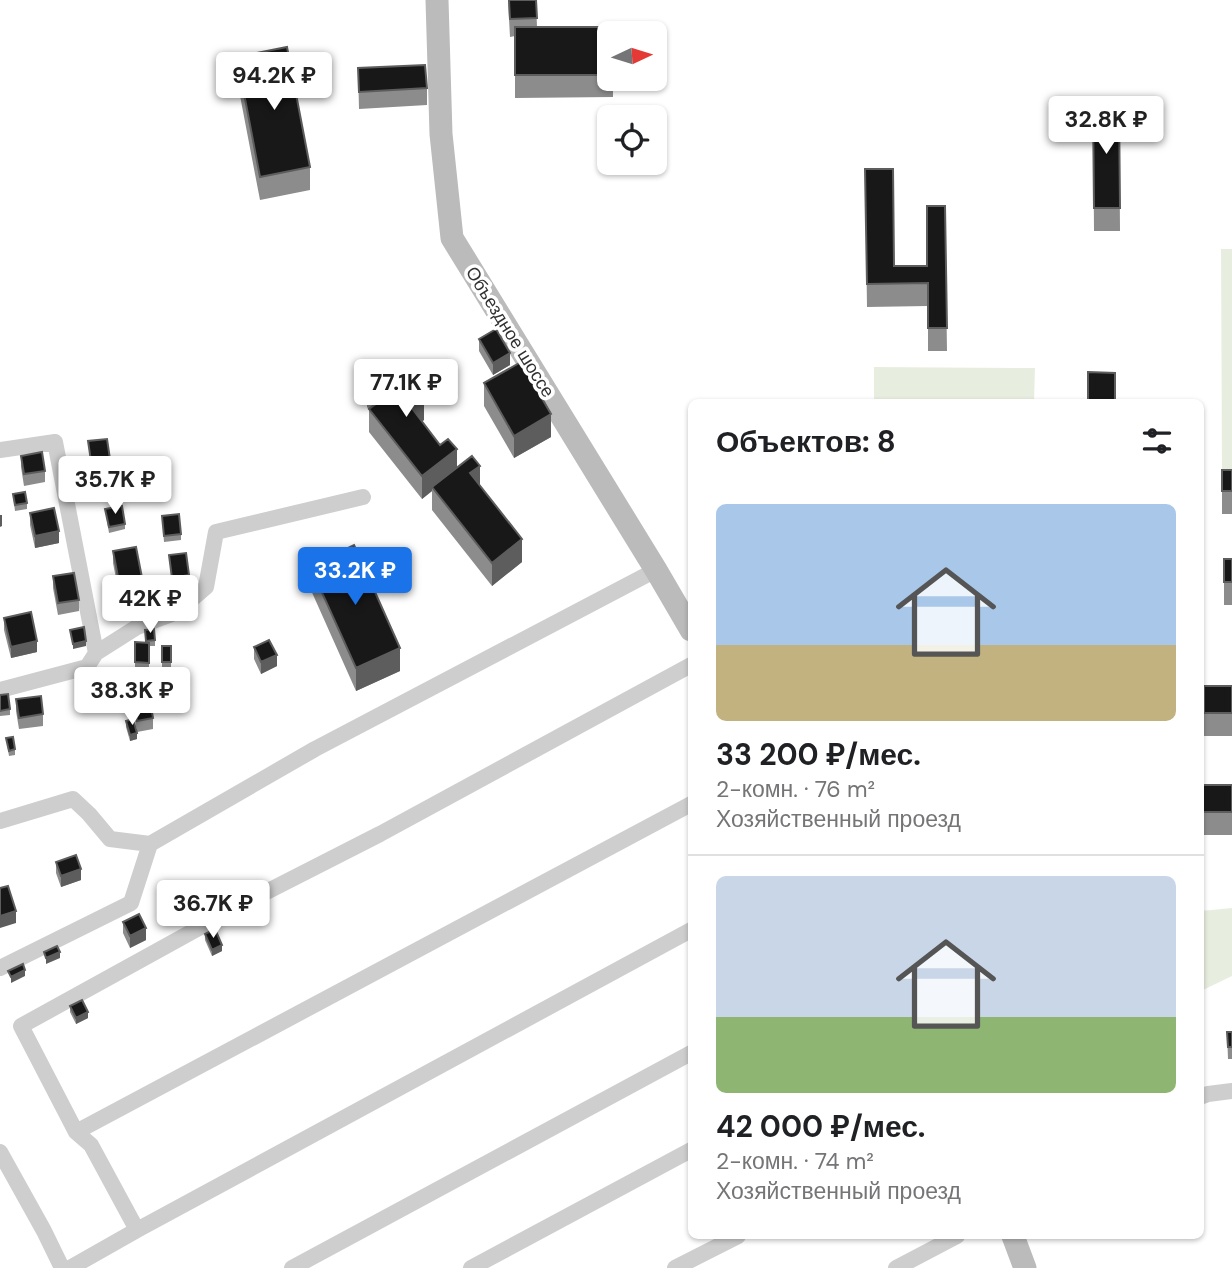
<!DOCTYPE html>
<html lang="ru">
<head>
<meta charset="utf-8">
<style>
	body { margin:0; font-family:"DM Sans",sans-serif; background:#f6f6f6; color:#202124; height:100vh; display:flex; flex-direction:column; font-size:26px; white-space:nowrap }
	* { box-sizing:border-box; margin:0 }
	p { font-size:23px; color:#757577 }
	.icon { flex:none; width:38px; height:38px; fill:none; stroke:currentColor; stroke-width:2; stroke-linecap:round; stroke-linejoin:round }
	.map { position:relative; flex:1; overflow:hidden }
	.side { position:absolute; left:688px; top:399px; width:516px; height:840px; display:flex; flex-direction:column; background:#fff; border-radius:10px; box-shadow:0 2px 5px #0004 }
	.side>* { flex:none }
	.needle { width:46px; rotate:86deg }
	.tools { position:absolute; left:597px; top:21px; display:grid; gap:14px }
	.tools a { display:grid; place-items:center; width:70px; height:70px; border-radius:10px; background:#fff; box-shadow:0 2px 5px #0004; font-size:35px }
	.price { position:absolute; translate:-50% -60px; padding:0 16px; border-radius:7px; background:#fff; color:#222; font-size:23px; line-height:46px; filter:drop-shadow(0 2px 4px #0008) }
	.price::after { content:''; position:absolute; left:50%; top:42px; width:21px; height:16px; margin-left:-10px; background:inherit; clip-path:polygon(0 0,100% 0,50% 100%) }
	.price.selected { background:#1a73e8; color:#fff }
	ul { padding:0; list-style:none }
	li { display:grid; align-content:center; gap:14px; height:371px; padding:0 28px }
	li+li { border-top:2px solid #e0e0e0 }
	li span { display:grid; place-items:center; height:217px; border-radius:10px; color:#555 }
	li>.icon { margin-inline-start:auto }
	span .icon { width:126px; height:126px; fill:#fffc; stroke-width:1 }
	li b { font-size:30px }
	h2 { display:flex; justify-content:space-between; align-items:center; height:84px; padding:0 28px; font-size:30px }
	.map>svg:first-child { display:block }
</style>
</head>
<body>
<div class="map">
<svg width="1232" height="1268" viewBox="0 0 1232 1268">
	<rect width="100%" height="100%" fill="#fff"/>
	<path fill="#e8eedf" d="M1221,249H1232V472H1222Z
		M874,367L1035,368L1034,402H874Z
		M1232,908V976L1201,991V911Z"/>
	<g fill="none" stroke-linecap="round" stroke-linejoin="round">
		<path stroke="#cecece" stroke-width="16" d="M0,450L55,442L96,653
			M0,690L87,667L96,653L137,627L177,612L206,587L216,532L363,497
			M0,821L73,799L89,814L110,839L150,844
			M0,968L131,903L150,844L315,749L656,570
			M1200,1097L1208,1094L1232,1091
			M76,1132L691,804
			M0,1152L44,1231L62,1268
			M137,1230L691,930
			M70,1268L137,1230L91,1145L76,1132L21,1026L235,908L380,834L691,665
			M292,1268L691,1053
			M471,1268L691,1150
			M675,1268L738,1236
			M896,1268L957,1236"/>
		<path stroke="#bbb" stroke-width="23" d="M437,0L441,134L452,238L656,570L691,630
			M1013,1236L1025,1268"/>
	</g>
	<path fill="#8c8c8c" d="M508,0H536L537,27L609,33V79H613V97L515,98V36L510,37Z
		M237,57L310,167V190L260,200L237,80Z
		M358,68L427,88V105L359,109Z
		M1093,105H1119L1120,231H1094Z
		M865,169L894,266H927L945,206L947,351H928V306L867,307Z
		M479,339L510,365L493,375L479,351Z
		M484,383L551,437L514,458L484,406Z
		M367,384L424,420L422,421L457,468L480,485L522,562L492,586L432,510V491L422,499L369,432V410L367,407Z
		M88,441L110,459V464L91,467Z
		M21,456L45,471V482L24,486L21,467Z
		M97,470L114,485V491L100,493Z
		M1222,470H1232V514H1222Z
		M13,494L27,503V509L15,511Z
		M105,509L125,524V529L109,533Z
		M30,513L59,543L35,548L30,525Z
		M162,516L181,534V540L164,542Z
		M113,551L146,598V610L123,614L113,563Z
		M169,555L189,575V581L172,583Z
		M1224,559H1232V605H1224Z
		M310,566L400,671L356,691L310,588Z
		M53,576L79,600V611L58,615L53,588Z
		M4,618L37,652L11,658L4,630Z
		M145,630L155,640V646H149V674H135V642L145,643Z
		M162,646H171V668H162Z
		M254,647L277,666L261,674L254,659Z
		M1204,686H1232V736H1204Z
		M0,695L10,709V715L0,716Z
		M133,698L153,718V729L137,732L133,709Z
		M16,699L43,714V726L19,729L16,711Z
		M126,721L137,739L130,741L126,727Z
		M6,738L15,749V755L9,756Z
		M1202,785H1232V835H1203Z
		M56,862L81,880L61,887L56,873Z
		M123,922L146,940L130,948L123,933Z
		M205,934L222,951L212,956L205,940Z
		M70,1006L88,1018L76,1024L70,1012Z
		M1227,1032H1232V1059H1228Z"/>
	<path fill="#5d5d5d" d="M510,353V365L493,375V363Z
		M424,397V420L411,430V407Z
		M551,414V437L514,458V436Z
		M457,449V472L432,487V491L422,499V476Z
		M480,466V489L470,473Z
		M0,515H2V526L0,527Z
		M59,531V543L35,548V536Z
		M522,539V562L492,586V563Z
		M37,641V652L11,658V647Z
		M86,641V646L73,649V644Z
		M400,648V671L356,691V668Z
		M277,655V666L261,674V662Z
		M137,733V739L130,741V735Z
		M81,869V880L61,887V876Z
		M16,911V923L0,928V916Z
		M146,928V940L130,948V936Z
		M222,945V951L212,956V950Z
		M60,952V958L46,964V958Z
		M25,970V976L11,983V977Z
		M88,1012V1018L76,1024V1018Z"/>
	<path fill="#181818" stroke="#5d5d5d" stroke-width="2" d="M509,0H536L537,18L510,19Z
		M515,27H612V33H609V75H515Z
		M287,47L310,167L260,177L237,57Z
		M425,65L427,88L359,92L358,68Z
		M1093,105H1119L1120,208H1094Z
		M865,169H893L894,266H927V206H945L947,328H928V283L867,284Z
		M496,329L510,353L493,363L479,339Z
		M397,361L424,397L411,407L440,445L448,439L457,449L422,476L369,409L380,401L367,384Z
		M521,362L551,414L514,436L484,383Z
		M1088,372L1115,373V402H1088Z
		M107,439L110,459L91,461L88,441Z
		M42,452L45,471L24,474L21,456Z
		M472,456L480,466L470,473L522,539L492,563L432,487Z
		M111,467L114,485L100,487L97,470Z
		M1222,470H1232V491H1222Z
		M25,492L27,503L15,505L13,494Z
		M122,506L125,524L109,527L105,509Z
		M54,508L59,531L35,536L30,513Z
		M179,514L181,534L164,536L162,516Z
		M354,545L400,648L356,668L310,566Z
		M136,547L146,598L123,603L113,551Z
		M186,553L189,575L172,578L169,555Z
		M1224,559H1232V582H1224Z
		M74,573L79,600L58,603L53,576Z
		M31,612L37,641L11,647L4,618Z
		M84,627L86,641L73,644L70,630Z
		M154,629L155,640L146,641L145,630Z
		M269,640L277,655L261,662L254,647Z
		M135,642L149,643V663L135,662Z
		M162,646H171V662H162Z
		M1204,686H1232V713H1204Z
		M8,694L10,709L0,711V695Z
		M149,695L153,718L137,721L133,698Z
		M41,696L43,714L19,718L16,699Z
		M133,719L137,733L130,735L126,721Z
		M13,737L15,749L9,751L6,738Z
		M1202,785H1232V812H1203Z
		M76,855L81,869L61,876L56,862Z
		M8,886L16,911L0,916V888Z
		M139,914L146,928L130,936L123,922Z
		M215,929L222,945L212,950L205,934Z
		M57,946L60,952L46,958L44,952Z
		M23,964L25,970L11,977L8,971Z
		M82,1000L88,1012L76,1018L70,1006Z
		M1227,1032H1232V1047H1228Z"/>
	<g text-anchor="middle" stroke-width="7" stroke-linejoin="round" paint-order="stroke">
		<g font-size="18" fill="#313131" stroke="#fff">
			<text transform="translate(510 332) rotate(58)" y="6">Объездное шоссе</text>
		</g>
	</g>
</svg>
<div class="tools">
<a><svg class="needle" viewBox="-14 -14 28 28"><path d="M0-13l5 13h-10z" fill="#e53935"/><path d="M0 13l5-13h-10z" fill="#757577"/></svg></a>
<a><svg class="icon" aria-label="locate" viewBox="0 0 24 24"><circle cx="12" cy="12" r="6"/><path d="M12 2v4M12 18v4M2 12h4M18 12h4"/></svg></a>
</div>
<b class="price" style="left:274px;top:112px">94.2K ₽</b>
<b class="price" style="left:1106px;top:156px">32.8K ₽</b>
<b class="price" style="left:406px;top:419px">77.1K ₽</b>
<b class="price" style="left:115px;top:516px">35.7K ₽</b>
<b class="price selected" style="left:355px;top:607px">33.2K ₽</b>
<b class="price" style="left:150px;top:635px">42K ₽</b>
<b class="price" style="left:132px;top:727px">38.3K ₽</b>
<b class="price" style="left:213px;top:940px">36.7K ₽</b>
<section class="side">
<h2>Объектов: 8<svg class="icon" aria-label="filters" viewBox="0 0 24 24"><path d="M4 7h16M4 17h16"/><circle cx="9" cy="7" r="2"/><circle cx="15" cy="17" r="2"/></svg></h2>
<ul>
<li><span style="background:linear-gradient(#a9c7e8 65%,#c2b280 0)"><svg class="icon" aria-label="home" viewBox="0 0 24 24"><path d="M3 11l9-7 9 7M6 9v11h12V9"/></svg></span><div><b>33 200 ₽/мес.</b><p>2-комн. · 76 m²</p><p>Хозяйственный проезд</p></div></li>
<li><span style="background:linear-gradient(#c9d6e8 65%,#8fb573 0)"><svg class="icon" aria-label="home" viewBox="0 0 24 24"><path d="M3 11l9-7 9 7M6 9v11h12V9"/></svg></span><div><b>42 000 ₽/мес.</b><p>2-комн. · 74 m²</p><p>Хозяйственный проезд</p></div></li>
</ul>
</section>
</div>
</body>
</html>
